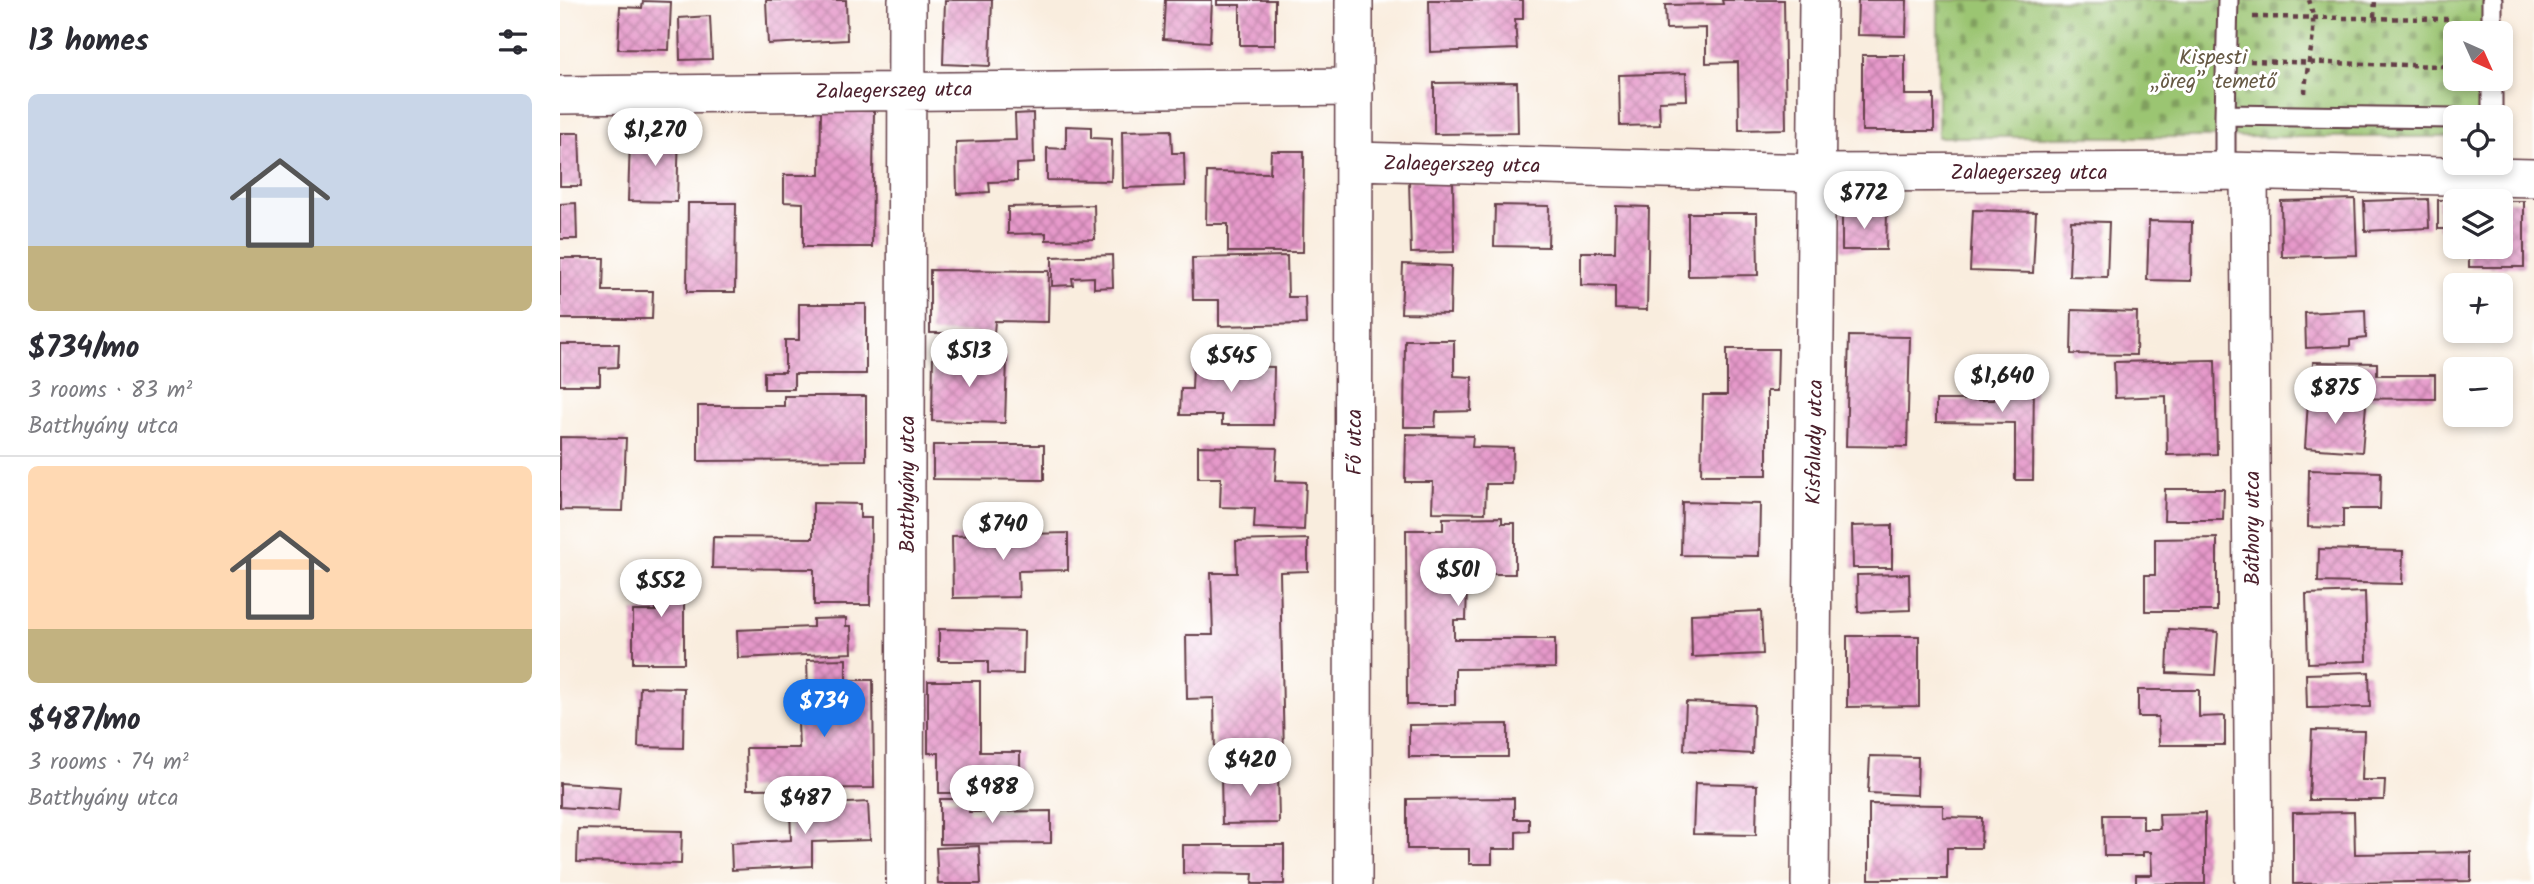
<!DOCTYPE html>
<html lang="en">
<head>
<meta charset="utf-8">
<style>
	body { margin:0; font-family:Kalam,sans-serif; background:#f2f2f3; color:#2b2b33; height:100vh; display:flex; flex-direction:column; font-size:26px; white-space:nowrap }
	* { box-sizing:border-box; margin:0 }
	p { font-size:23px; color:#7c7c81 }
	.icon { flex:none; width:38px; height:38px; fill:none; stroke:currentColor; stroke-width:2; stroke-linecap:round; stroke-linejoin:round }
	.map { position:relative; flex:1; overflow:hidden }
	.details { display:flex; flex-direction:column; background:#fff; width:560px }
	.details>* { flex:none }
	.needle { width:46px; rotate:135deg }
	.buttons { position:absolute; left:1883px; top:21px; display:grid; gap:14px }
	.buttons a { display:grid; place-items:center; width:70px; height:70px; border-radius:10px; background:#fff; box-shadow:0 4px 10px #0003; font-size:35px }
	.price { position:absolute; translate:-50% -60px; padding:0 16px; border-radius:24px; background:#fff; color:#222; font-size:23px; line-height:46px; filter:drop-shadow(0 2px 4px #0008) }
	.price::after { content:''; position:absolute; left:50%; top:42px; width:21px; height:16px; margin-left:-10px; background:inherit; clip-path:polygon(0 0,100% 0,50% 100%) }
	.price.current { background:#1a73e8; color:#fff }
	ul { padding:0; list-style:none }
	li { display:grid; align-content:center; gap:14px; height:371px; padding:0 28px }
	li+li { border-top:2px solid #e1e1e2 }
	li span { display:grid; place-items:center; height:217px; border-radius:10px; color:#555 }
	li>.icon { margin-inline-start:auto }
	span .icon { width:126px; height:126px; fill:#fffc; stroke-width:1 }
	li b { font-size:30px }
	h2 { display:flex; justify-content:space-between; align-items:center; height:84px; padding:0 28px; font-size:30px }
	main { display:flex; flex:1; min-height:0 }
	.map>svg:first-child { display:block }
</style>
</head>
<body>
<main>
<section class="details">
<h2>13 homes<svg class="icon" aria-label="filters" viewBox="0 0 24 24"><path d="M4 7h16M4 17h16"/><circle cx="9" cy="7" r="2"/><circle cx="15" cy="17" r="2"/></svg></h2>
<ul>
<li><span style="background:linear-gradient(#c9d6e8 70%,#c2b280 0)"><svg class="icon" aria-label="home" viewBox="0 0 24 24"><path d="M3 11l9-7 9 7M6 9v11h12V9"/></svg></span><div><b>$734/mo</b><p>3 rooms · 83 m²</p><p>Batthyány utca</p></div></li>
<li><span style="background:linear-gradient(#ffd9b3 75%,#c2b280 0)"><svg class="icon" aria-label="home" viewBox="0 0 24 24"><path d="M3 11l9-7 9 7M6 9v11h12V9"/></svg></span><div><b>$487/mo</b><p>3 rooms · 74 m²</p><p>Batthyány utca</p></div></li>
</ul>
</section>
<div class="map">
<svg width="1974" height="884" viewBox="0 0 1974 884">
	<defs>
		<pattern id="cemetery-stones" width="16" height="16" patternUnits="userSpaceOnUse" patternTransform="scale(1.75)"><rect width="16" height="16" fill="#9bc572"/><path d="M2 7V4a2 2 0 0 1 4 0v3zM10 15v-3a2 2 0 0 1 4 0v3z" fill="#809f5e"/></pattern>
		<pattern id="building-cross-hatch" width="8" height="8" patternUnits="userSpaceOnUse" patternTransform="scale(1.75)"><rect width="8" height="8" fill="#e699ca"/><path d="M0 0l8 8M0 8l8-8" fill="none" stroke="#bc7ca4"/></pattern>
	</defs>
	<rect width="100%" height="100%" fill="#fff"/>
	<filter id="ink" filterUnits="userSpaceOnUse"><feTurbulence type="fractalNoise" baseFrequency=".0143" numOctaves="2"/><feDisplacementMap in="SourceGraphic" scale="14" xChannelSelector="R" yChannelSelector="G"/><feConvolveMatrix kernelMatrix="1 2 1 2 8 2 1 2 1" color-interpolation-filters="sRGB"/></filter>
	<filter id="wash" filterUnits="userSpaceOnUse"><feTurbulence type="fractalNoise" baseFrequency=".00686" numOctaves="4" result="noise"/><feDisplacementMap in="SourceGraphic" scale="28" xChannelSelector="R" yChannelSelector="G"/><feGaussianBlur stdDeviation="1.57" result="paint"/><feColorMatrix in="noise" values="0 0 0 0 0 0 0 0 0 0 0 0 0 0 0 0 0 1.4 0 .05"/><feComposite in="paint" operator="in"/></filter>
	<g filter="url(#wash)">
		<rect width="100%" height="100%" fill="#f9edde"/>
		<path fill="url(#cemetery-stones)" stroke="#72724e" stroke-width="2" d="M1378,0H1929V33H1895V79H1928V117H1895V137H1378Z"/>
		<g id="blocks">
			<path fill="url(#building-cross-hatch)" d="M206,0H286L287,40L208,44Z
				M385,0H432L430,66L383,64Z
				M605,0H652L650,42L603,39Z
				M657,0H715V45H680V5H657Z
				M869,0H963V19H955L957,49L870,52Z
				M1162,0H1224L1226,129L1179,130L1178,62L1146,63V28L1106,29L1105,5L1163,4Z
				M1298,0H1347L1346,36L1297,35Z
				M83,1L111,2L109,50L58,49L60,7L82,8Z
				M150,16L152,59L120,60L119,18Z
				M1302,55H1345V95H1374V131H1302Z
				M1126,73L1127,100L1099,101L1100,125L1060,126L1059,75Z
				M957,82L958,133L874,134V83Z
				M261,111H314L312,247H243V203L224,202V175H260Z
				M473,113L474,163L457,164V181L429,182L430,192L397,194L396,142L456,140L455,114Z
				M506,126L531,127V138L552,139L551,181L487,180V148L506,149Z
				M95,128L119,129L117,202L68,201L70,140L94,141Z
				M611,130L612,153H624L625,186L563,188L562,131Z
				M0,133H19L21,186H0Z
				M711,151H744L743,252H668V224H646L647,172L710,173Z
				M893,179L894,252L851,253L849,180Z
				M1795,199L1797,255L1722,257L1721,201Z
				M1868,199L1869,228L1805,231L1804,201Z
				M1878,200H1895V229H1878Z
				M1941,201H1964V267H1909V247H1941Z
				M16,203L17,239H0V204Z
				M128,203H176L175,292H127Z
				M534,205L535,239L486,240V233L448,234V207Z
				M935,205L989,206L988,247L934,246Z
				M1056,206L1089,207L1087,310L1055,309V286L1021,285V252H1055Z
				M1413,210L1476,212L1473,273L1410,271Z
				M1282,212H1327L1326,250H1282Z
				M1128,213H1197L1198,275L1128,276Z
				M1511,221L1549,222L1547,277L1509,276Z
				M1589,221L1632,222L1631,281L1587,280Z
				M552,255L553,287L534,288V277L512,278L513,285L492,286V257Z
				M727,256L728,297H745L746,324L659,326V300H633L632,258Z
				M0,258H44L43,291H93L92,319H0Z
				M843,264L891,266L890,314L841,313Z
				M370,270L489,271L488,322L435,321L434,333H370Z
				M239,304H306V374H234V389H204V372H225V340H239Z
				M1512,310L1577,312L1576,355L1511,354Z
				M1805,310L1806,338L1790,340V346L1746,348L1745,313Z
				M1289,336L1350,337L1347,447L1286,446Z
				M845,340H894V376L912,377L911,411L876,412L875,427H844Z
				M0,344H59L58,367L40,368V385H0Z
				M1167,349H1218L1217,391H1207V475H1141L1143,395H1167Z
				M373,355L447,357L445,423L372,421Z
				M1655,360L1657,454L1607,455L1606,396L1555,398L1554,362Z
				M1753,362L1817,363V375H1875V399L1753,398Z
				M633,365L714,367L713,425H662V415H620L621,389H632Z
				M1434,371H1474L1473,480H1455V423L1376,422V400H1434Z
				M224,396H306V460L138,461V406H224Z
				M1748,401L1806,405L1802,452L1745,448Z
				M846,434L913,436L912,447L953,448L952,484H926L925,513L872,512L873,482H845Z
				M0,437L66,438L63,511L0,510Z
				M373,445H484V480L373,479Z
				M638,446L717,448L715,481L746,482L744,530L694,528L695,508L660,507L661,478H638Z
				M1749,470L1821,472L1820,509H1783V528L1748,527Z
				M1605,489H1664L1663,520H1604Z
				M1122,502L1200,504L1199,556L1121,555Z
				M253,503L300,504V518H311L310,605H254V569L152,568L153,537L253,538Z
				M942,517V523H955V574H894V587H907L906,620H894V639H995V668L895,669V705H847L846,530H883V518Z
				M1332,525V568H1293L1292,526Z
				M508,533V570L458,571L459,597L393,598L392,536Z
				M1657,538V611H1585V575H1595V539Z
				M748,539V571L720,572L724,755L655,757L654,698L627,699L626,635H653L651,573H677L676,541Z
				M1759,549L1843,551L1842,584L1758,582Z
				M79,569H124V663H73V611H96V587H78Z
				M1349,574L1350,610L1298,612L1297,575Z
				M1805,592L1807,661L1748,663L1746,594Z
				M1201,611L1203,654L1132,657L1131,614Z
				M286,618V626H291L292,653L178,658L177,630L253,627V619Z
				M379,629L464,631L463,674L428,673V661H379Z
				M1609,629L1658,632L1655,675L1607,673Z
				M1287,636H1359V706L1287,707Z
				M286,659V680H313L314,788L187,789L186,748H239L238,722H278V708H268V695H248L247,660Z
				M1809,672L1810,707L1747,708L1746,674Z
				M368,681H420V752H460V781H430V793H379V753H368Z
				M80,687L124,688L123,748L78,747Z
				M1578,690H1639V717L1665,716V745H1599L1598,717H1578Z
				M1126,702L1194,705L1192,754L1124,750Z
				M948,724V757H849V725Z
				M1752,730L1804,731L1802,780H1825L1824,800H1749Z
				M1310,756L1358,757L1357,795L1308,793Z
				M718,773L719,823L662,824L661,774Z
				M0,783L60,787L58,811L0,807Z
				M1135,783L1197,785L1196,835L1133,834Z
				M954,798V819H969V831L956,832V849H932V864H909V849H847V799Z
				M380,799H408L409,812L491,811V843L380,844Z
				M308,802L310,840L252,842V866L172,870L171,843L231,840L230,806Z
				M1309,804L1383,805V817L1422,818L1421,848H1387V879H1309Z
				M1794,812L1795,854L1911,852V881L1733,884V813Z
				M1645,813V884H1576V875H1592L1591,852H1583V856H1544L1543,815H1583V829H1600L1599,814Z
				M18,829L122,831L121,864L17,862Z
				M623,845H724V884H692L693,874L623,873Z
				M419,846L421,884H378L376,848Z"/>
		</g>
	</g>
	<g filter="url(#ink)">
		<use href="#blocks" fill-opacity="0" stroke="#643e46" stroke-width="2"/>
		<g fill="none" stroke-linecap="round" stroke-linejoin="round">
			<g stroke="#643e46" stroke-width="23">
				<path id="service" d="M1668,0L1665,115L1895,118
					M1932,33V0
					M1665,115V171
					M1932,117V79"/>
			</g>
			<g stroke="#643e46" stroke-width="40">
				<path id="minor" d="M0,95L795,87
					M795,161L1257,173L1665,171L1974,178
					M1689,172L1694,884
					M345,884L347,0
					M793,884L794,0
					M1250,884L1258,0"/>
			</g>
			<path stroke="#643e46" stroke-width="4.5" stroke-dasharray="5 5" stroke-linecap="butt" d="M1693,17L1889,19L1897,33
				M1814,17L1815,0
				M1690,61L1884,66L1890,64L1895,53
				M1745,93C1746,61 1760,30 1749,0"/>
			<use href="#service" stroke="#fff" stroke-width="19"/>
			<use href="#minor" stroke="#fff" stroke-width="37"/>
		</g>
	</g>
	<g text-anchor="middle" stroke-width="6" stroke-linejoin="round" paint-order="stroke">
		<g font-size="21" fill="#665944" stroke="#fff">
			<text x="1653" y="64">Kispesti<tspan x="1653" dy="24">„öreg” temető</tspan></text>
		</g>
		<g font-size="21" fill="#4a1f2b" stroke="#fff">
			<text transform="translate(334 90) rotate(-1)" y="7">Zalaegerszeg utca</text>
			<text transform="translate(902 164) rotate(1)" y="7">Zalaegerszeg utca</text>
			<text x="1469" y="179">Zalaegerszeg utca</text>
			<text transform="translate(794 442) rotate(-90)" y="7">Fő utca</text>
			<text transform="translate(1254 442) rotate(-89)" y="7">Kisfaludy utca</text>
			<text transform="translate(347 484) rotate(-90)" y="7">Batthyány utca</text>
			<text transform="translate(1692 528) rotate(-90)" y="7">Báthory utca</text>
		</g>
	</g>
</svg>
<div class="buttons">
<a><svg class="needle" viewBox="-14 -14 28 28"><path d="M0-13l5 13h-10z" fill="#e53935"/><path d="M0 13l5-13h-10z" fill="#7c7c81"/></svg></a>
<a><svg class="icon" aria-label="locate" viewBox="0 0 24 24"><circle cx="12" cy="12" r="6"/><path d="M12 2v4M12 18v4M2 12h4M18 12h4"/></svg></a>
<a><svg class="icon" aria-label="layers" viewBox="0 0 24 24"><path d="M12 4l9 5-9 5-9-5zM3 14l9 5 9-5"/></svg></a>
<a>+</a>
<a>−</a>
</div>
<b class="price" style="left:95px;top:168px">$1,270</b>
<b class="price" style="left:1304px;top:231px">$772</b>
<b class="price" style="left:409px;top:389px">$513</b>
<b class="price" style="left:671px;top:394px">$545</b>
<b class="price" style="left:1442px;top:414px">$1,640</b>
<b class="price" style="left:1775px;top:426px">$875</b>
<b class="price" style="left:443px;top:562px">$740</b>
<b class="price" style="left:898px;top:608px">$501</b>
<b class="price" style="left:101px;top:619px">$552</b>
<b class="price current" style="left:264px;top:739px">$734</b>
<b class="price" style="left:690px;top:798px">$420</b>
<b class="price" style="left:432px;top:825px">$988</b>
<b class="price" style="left:245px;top:836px">$487</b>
</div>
</main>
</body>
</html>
